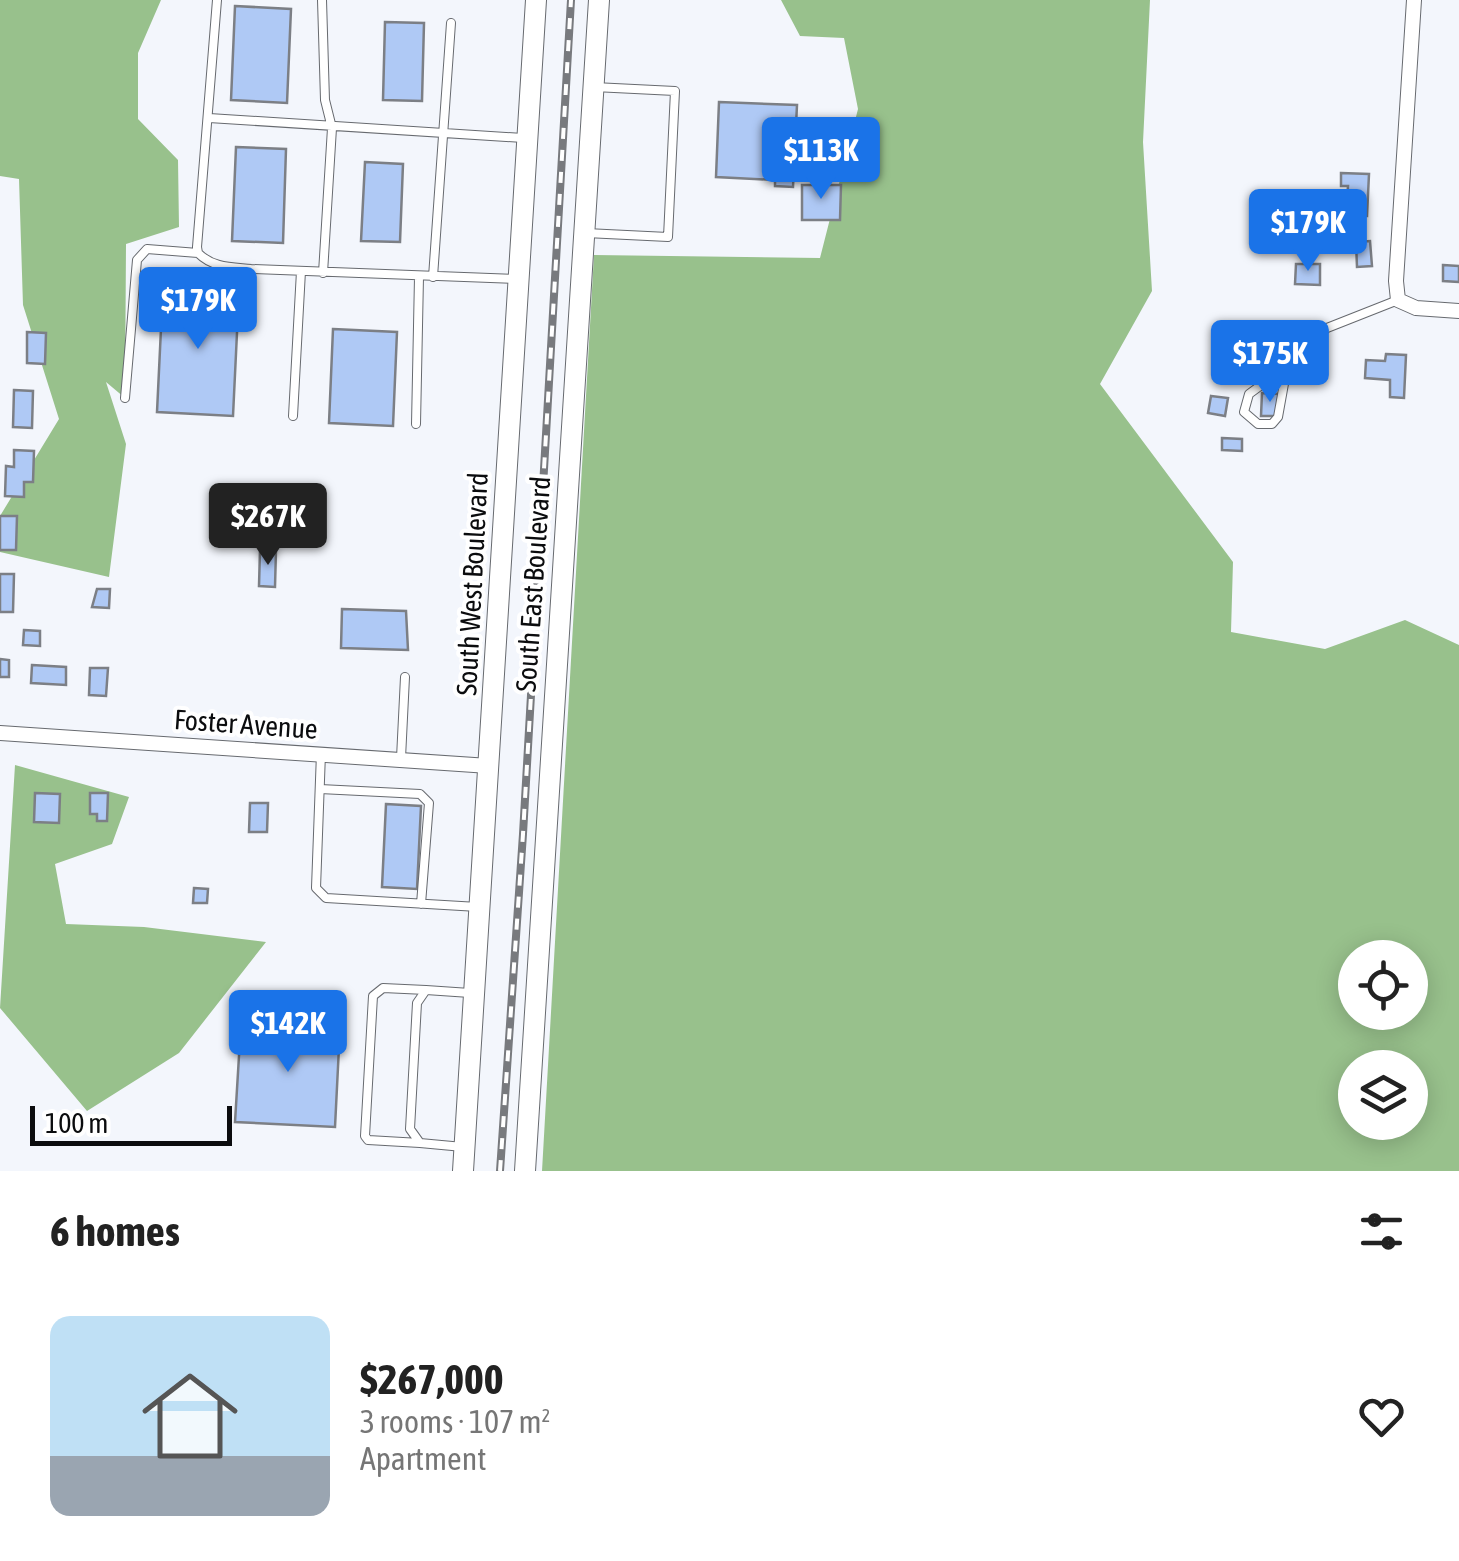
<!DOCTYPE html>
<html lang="en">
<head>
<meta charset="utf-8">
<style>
	body { margin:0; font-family:"Asap Condensed",sans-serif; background:#f2f2f2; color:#222; height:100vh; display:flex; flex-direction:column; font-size:38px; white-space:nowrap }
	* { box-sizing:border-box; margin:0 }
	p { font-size:32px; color:#767676 }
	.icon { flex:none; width:55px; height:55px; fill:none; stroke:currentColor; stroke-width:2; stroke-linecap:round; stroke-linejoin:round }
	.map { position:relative; height:1171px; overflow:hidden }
	.side { display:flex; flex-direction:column; background:#fff; flex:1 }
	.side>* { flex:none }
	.fabs { position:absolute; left:1338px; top:940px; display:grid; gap:20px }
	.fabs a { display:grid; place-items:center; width:90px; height:90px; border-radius:50%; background:#fff; box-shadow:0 5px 25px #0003; font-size:50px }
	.scale { position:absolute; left:30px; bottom:25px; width:202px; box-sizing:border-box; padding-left:10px; border:5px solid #0b0c0e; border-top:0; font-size:28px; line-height:35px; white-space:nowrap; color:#0b0c0e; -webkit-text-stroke:8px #fff; paint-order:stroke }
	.price { position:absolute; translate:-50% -85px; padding:0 22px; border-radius:10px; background:#1a73e8; color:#fff; font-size:32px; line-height:65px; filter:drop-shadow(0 2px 5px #0008) }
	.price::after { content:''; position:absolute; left:50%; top:60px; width:30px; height:22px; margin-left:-15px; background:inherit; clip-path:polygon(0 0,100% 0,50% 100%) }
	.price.active { background:#222; color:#fff }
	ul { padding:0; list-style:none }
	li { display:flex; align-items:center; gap:30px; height:250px; padding:0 50px }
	li span { display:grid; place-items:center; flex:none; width:280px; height:200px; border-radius:20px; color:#555 }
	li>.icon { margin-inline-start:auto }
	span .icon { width:120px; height:120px; fill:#fffc; stroke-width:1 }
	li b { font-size:42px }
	h2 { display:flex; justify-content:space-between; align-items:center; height:120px; padding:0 50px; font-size:42px }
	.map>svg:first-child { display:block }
</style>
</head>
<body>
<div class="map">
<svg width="1459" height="1171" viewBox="0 0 1459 1171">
	<rect width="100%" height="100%" fill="#f3f6fc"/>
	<path fill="#98c18c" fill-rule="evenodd" d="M0,0H161L138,53V119L178,160L179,227L126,244L125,398L106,382L126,444L109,577L0,552V516L59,419L23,305L19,179L0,176Z
		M781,0H1150L1143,142L1152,291L1100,384L1233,562L1231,632L1325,649L1405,620L1459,645V1171H542L594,255L820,258L858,109L844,38L800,36ZM1355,958H1410V1012H1355ZM1355,1068H1410V1122H1355Z
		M15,765L129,797L112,844L55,864L66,924L144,927L266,942L179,1053L87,1111L0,1008Z"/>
	<path fill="#afc9f5" stroke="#7c7f85" stroke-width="2.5" d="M235,6L291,9L287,103L231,100Z
		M385,22L424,23L422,101L383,100Z
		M719,102L797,105L793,187L775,186V180L716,177Z
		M236,147L286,149L283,243L232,241Z
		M365,162L403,164L400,242L361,241Z
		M1341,173L1369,174L1367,216L1346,215L1348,186H1341Z
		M802,185H841L840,220H802Z
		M1281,207L1305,208L1304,225L1281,224Z
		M1370,241L1372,266L1357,267L1356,242Z
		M1296,264H1320V285L1295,284Z
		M1443,265L1459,266V282L1443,281Z
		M163,287L239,291L233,416L157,412Z
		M333,329L397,332L393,426L329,423Z
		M27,332L46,333L45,364L27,363Z
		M1386,354L1406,355L1404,398L1390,397V380L1365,378L1366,360L1385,361Z
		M14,390L33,391L32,428L13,427Z
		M1262,393L1279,394L1278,416H1261Z
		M1211,396L1228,398L1225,416L1208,413Z
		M1222,438L1242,439V451L1222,450Z
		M14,450L34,451L33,482H24V497L5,496L6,466L14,467Z
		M0,516H17L16,550H0Z
		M260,550H276L275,587L259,586Z
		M0,574H14L13,612H0Z
		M97,589H110L109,608L92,607Z
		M342,609L406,611L408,650L341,648Z
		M24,630L40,631V646L23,645Z
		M0,659L9,660V677H0Z
		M32,665L66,667V685L31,683Z
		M90,668H108L106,696L89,695Z
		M35,793L60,794L59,823L34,822Z
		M90,793H108L107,821H97V814H90Z
		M250,803H268L267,832H249Z
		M386,804L421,806L417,889L382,887Z
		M194,888L208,889L207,903H193Z
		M241,1023L340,1027L335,1127L235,1122Z"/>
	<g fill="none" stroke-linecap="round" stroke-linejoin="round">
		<g stroke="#676a6f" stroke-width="10">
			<path id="service" d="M217,0L197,247L198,253C213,268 231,267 251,269L518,279
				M322,0L325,100L332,128L323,273
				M209,118L523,138
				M586,233L668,237L675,91L594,87
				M433,277L451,23
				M1287,367L1278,417L1272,424H1258L1244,412L1249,394L1290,364L1308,343L1327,328L1398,300
				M125,398L137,260L147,249L198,253
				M293,416L301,271
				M416,424L419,277
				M321,753L316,888L326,898L478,907
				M401,758L405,677
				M320,789L420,794L429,803L421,904
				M420,1143L368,1140L365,1136L373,996L383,988L426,990
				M463,1147L420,1143L410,1129L417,1003L426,990L470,993"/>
		</g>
		<g stroke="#676a6f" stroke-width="16">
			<path id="minor" d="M1414,0L1396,281L1398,300L1416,308L1459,311
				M0,733L489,766"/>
		</g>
		<g stroke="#676a6f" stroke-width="22">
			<path id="secondary" d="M463,1171L536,0
				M525,1171L599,0"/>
		</g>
		<use href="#service" stroke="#fff" stroke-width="8"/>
		<use href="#minor" stroke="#fff" stroke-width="14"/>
		<use href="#secondary" stroke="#fff" stroke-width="20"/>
		<g stroke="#787a7e" stroke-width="8">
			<path id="rail" d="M500,1171L523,834L571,0"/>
		</g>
		<use href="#rail" stroke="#fff" stroke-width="4" stroke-dasharray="11" stroke-linecap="butt"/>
	</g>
	<g text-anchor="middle" stroke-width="8" stroke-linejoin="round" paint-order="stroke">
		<g font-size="28" fill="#0b0c0e" stroke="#fff">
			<text transform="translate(472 584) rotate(-87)" y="10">South West Boulevard</text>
			<text transform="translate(533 584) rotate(-86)" y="10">South East Boulevard</text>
			<text transform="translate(246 724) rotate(4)" y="10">Foster Avenue</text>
		</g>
	</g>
</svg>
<div class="fabs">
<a><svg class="icon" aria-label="locate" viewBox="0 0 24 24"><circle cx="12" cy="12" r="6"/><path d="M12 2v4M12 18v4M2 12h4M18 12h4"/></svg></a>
<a><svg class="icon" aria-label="layers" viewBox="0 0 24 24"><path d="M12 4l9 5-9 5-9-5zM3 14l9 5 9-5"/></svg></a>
</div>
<div class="scale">100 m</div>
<b class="price" style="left:821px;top:202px">$113K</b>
<b class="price" style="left:1308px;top:274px">$179K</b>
<b class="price" style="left:198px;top:352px">$179K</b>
<b class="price" style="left:1270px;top:405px">$175K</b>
<b class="price active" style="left:268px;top:568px">$267K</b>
<b class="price" style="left:288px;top:1075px">$142K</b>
</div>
<section class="side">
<h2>6 homes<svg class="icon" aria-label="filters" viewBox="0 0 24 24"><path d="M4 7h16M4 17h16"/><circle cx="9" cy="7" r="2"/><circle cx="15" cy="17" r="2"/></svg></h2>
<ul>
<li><span style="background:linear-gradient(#bfe0f5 70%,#9aa5b1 0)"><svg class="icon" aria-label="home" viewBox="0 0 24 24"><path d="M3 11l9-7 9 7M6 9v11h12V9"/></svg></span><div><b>$267,000</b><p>3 rooms · 107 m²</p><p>Apartment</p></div><svg class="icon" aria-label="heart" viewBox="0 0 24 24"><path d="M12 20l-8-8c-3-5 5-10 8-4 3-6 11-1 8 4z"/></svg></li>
</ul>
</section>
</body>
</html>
